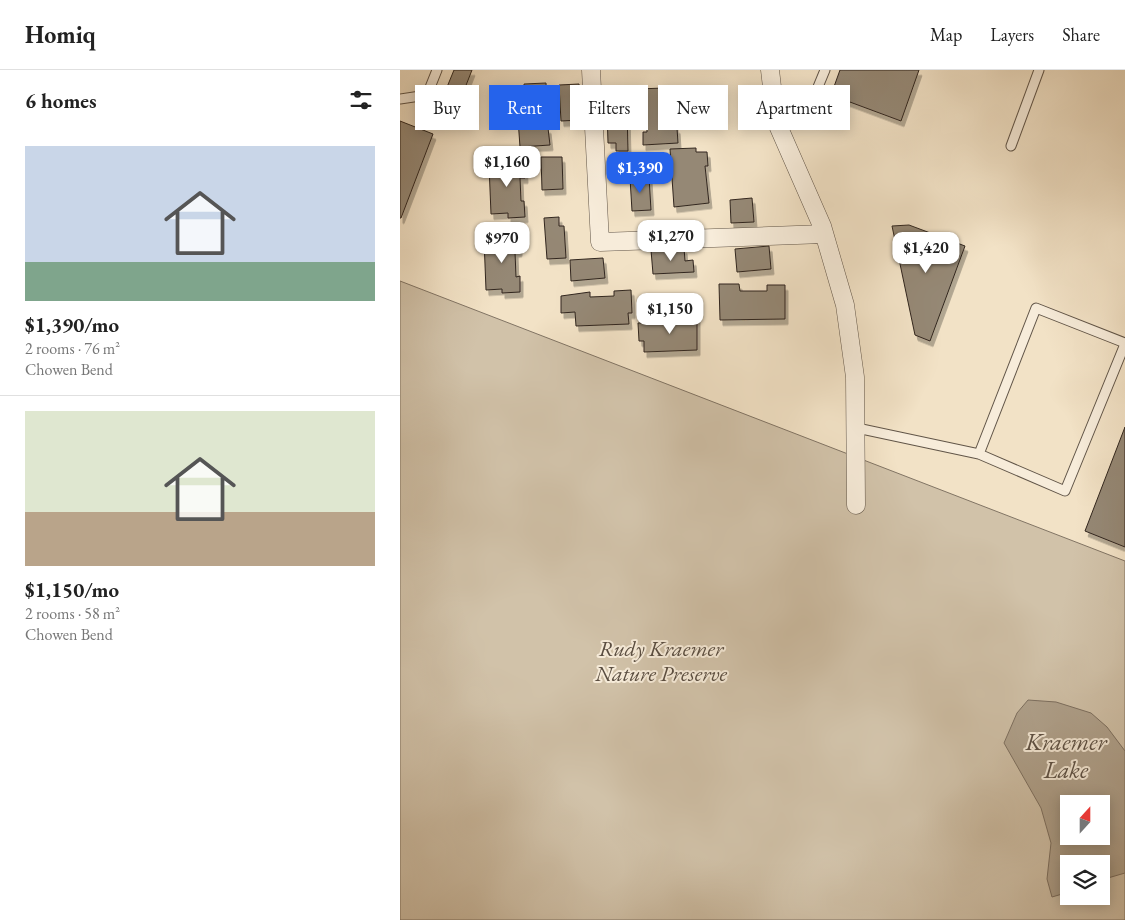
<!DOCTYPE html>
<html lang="en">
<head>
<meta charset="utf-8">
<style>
	body { margin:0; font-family:"EB Garamond",serif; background:#f6f6f6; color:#222; height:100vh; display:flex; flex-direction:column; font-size:19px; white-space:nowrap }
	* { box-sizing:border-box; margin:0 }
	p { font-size:16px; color:#767676 }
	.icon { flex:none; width:28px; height:28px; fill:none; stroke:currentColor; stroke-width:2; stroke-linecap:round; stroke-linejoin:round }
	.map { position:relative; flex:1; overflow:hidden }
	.panel { display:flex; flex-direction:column; background:#fff; width:400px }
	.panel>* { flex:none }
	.hud { position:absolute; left:15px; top:15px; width:475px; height:45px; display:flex; gap:10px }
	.needle { width:32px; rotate:21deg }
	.buttons { position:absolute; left:660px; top:725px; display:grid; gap:10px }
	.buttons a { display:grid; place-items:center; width:50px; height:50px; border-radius:0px; background:#fff; box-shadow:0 2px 12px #0003; font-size:25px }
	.price { position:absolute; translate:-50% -42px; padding:0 11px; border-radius:10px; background:#fff; color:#222; font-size:16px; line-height:32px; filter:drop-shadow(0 1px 2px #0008) }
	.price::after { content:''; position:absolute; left:50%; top:30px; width:15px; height:11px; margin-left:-8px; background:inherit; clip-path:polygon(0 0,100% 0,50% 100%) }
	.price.current { background:#2563eb; color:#fff }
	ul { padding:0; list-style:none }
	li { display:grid; align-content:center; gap:10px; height:265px; padding:0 25px }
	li+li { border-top:1px solid #e0e0e0 }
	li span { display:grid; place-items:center; height:155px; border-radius:0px; color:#555 }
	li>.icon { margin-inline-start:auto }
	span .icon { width:90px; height:90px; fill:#fffc; stroke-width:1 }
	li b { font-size:21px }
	h2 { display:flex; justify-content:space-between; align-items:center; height:60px; padding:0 25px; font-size:21px }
	.chip { padding:0 18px; border-radius:0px; background:#fff; box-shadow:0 2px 12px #0003; font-size:18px; line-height:45px }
	.chip.current { background:#2563eb; color:#fff }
	header { display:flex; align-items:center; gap:30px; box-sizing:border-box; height:70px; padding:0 25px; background:#fff; border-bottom:1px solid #e0e0e0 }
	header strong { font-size:24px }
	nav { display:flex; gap:28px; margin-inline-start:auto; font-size:18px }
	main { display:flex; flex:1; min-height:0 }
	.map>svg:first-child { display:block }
</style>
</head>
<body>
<header>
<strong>Homiq</strong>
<nav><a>Map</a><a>Layers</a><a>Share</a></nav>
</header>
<main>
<section class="panel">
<h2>6 homes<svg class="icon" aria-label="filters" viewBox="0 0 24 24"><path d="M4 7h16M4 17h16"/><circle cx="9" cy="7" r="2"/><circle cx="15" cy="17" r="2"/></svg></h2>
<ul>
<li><span style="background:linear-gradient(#c9d6e8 75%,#7fa58c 0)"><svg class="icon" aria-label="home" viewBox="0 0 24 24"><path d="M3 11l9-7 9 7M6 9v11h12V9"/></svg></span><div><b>$1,390/mo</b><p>2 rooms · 76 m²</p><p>Chowen Bend</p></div></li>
<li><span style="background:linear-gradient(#dfe7d0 65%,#b9a48a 0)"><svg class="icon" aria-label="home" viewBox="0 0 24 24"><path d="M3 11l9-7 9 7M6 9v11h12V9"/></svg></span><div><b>$1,150/mo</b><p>2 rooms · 58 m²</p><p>Chowen Bend</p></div></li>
</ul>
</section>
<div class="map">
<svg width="725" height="850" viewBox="0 0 725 850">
	<defs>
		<filter id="shadow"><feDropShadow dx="3" dy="5.5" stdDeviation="0" flood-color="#0004"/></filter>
	</defs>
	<rect width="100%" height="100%" fill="#f2e2c6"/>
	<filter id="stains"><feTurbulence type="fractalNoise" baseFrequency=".004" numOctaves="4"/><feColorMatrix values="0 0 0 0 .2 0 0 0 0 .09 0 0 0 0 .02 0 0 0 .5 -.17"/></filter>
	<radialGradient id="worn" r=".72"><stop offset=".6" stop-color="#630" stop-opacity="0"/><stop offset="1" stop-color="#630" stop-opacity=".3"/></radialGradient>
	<path fill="#d1c2a9" stroke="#817464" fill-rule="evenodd" d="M0,211L725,491V850H0ZM669,734H701V766H669ZM669,794H701V826H669Z"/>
	<path fill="#b0a28d" stroke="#7d7061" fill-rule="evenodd" d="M628,630L656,632L691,643L707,657L725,681V803L701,810V794H669V822L652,827L647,809L651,773L641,738L604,673L617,643ZM669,734H701V766H669Z"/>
	<path fill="#958875" stroke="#31261e" filter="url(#shadow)" d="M54,0H72L54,46L38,39Z
		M440,0H519L501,51L431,25Z
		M146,13L147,31L141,32L143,58H148L150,75L120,77L117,35H120L119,19H124V14Z
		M179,14L182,50L161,51L159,15Z
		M263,18V21H275V58H277L278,73L243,75V62H247L246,36H240L239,19Z
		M227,40L228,81H216V73H208L207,41Z
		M0,51L33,64L1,148H0Z
		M296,78V82H307L308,96H305L309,133L274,137L270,79Z
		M141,87H162L163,119L142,120Z
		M124,89L125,108H120L121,131H124L125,147L108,148V143L91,144L89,95L101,94V90Z
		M249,107L251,140L232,141L230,108Z
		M352,128L354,152L331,153L330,130Z
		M159,147V156H164L166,188L147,189L144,148Z
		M509,155L565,176L530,271L515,265L492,156Z
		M97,166H119V181L115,182L116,207L120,206V222L102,223V219L86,220L84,169H97Z
		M369,176L371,199L337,202L335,179Z
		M284,178L285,191L293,190L294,202L253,204L251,180Z
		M203,188L205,208L171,211L170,190Z
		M319,214H339L340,221H367V215H385V249L320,250Z
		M231,220L232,243H228L229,254L176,256L175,242L161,243V226L190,222V227L214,226V221Z
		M297,246V280L244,282V271H239L238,253L280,251V247Z
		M725,357V477L685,461Z"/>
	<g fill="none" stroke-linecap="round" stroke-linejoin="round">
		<g stroke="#615548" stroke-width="11">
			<path id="lane" d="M373,20L413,29L425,0
				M0,29L27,25L37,0
				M611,76L639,0
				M457,358L579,384L665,421L725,274
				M579,384L636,238L725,273"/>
		</g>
		<g stroke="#615548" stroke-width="19">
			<path id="street" d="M191,0L200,172L424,164
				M370,0L376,51L422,156L445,235L455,307L456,435"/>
		</g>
		<use href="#lane" stroke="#f7ecda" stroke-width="9"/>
		<use href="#street" stroke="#f7ecda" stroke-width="18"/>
	</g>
	<g text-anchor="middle" stroke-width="4" stroke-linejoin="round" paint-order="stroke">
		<g font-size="22" font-style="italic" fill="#594d41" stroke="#f7ecda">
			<text x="261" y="586">Rudy Kraemer<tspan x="261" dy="25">Nature Preserve</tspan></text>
		</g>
		<g font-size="24" font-style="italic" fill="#5d5145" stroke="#f7ecda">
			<text x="666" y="680">Kraemer<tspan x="666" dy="28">Lake</tspan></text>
		</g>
	</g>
	<rect width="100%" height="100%" filter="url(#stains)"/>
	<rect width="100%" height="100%" fill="url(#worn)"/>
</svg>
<div class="buttons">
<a><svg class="needle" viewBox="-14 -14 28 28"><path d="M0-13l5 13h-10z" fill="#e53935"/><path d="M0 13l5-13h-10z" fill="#767676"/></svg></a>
<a><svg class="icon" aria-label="layers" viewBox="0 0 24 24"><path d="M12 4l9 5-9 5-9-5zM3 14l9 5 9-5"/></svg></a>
</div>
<b class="price" style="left:107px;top:118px">$1,160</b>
<b class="price current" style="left:240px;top:124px">$1,390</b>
<b class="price" style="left:271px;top:192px">$1,270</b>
<b class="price" style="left:102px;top:194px">$970</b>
<b class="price" style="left:526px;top:204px">$1,420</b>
<b class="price" style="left:270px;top:265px">$1,150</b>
<div class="hud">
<a class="chip">Buy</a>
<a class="chip current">Rent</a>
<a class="chip">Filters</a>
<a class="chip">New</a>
<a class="chip">Apartment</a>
</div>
</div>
</main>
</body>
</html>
